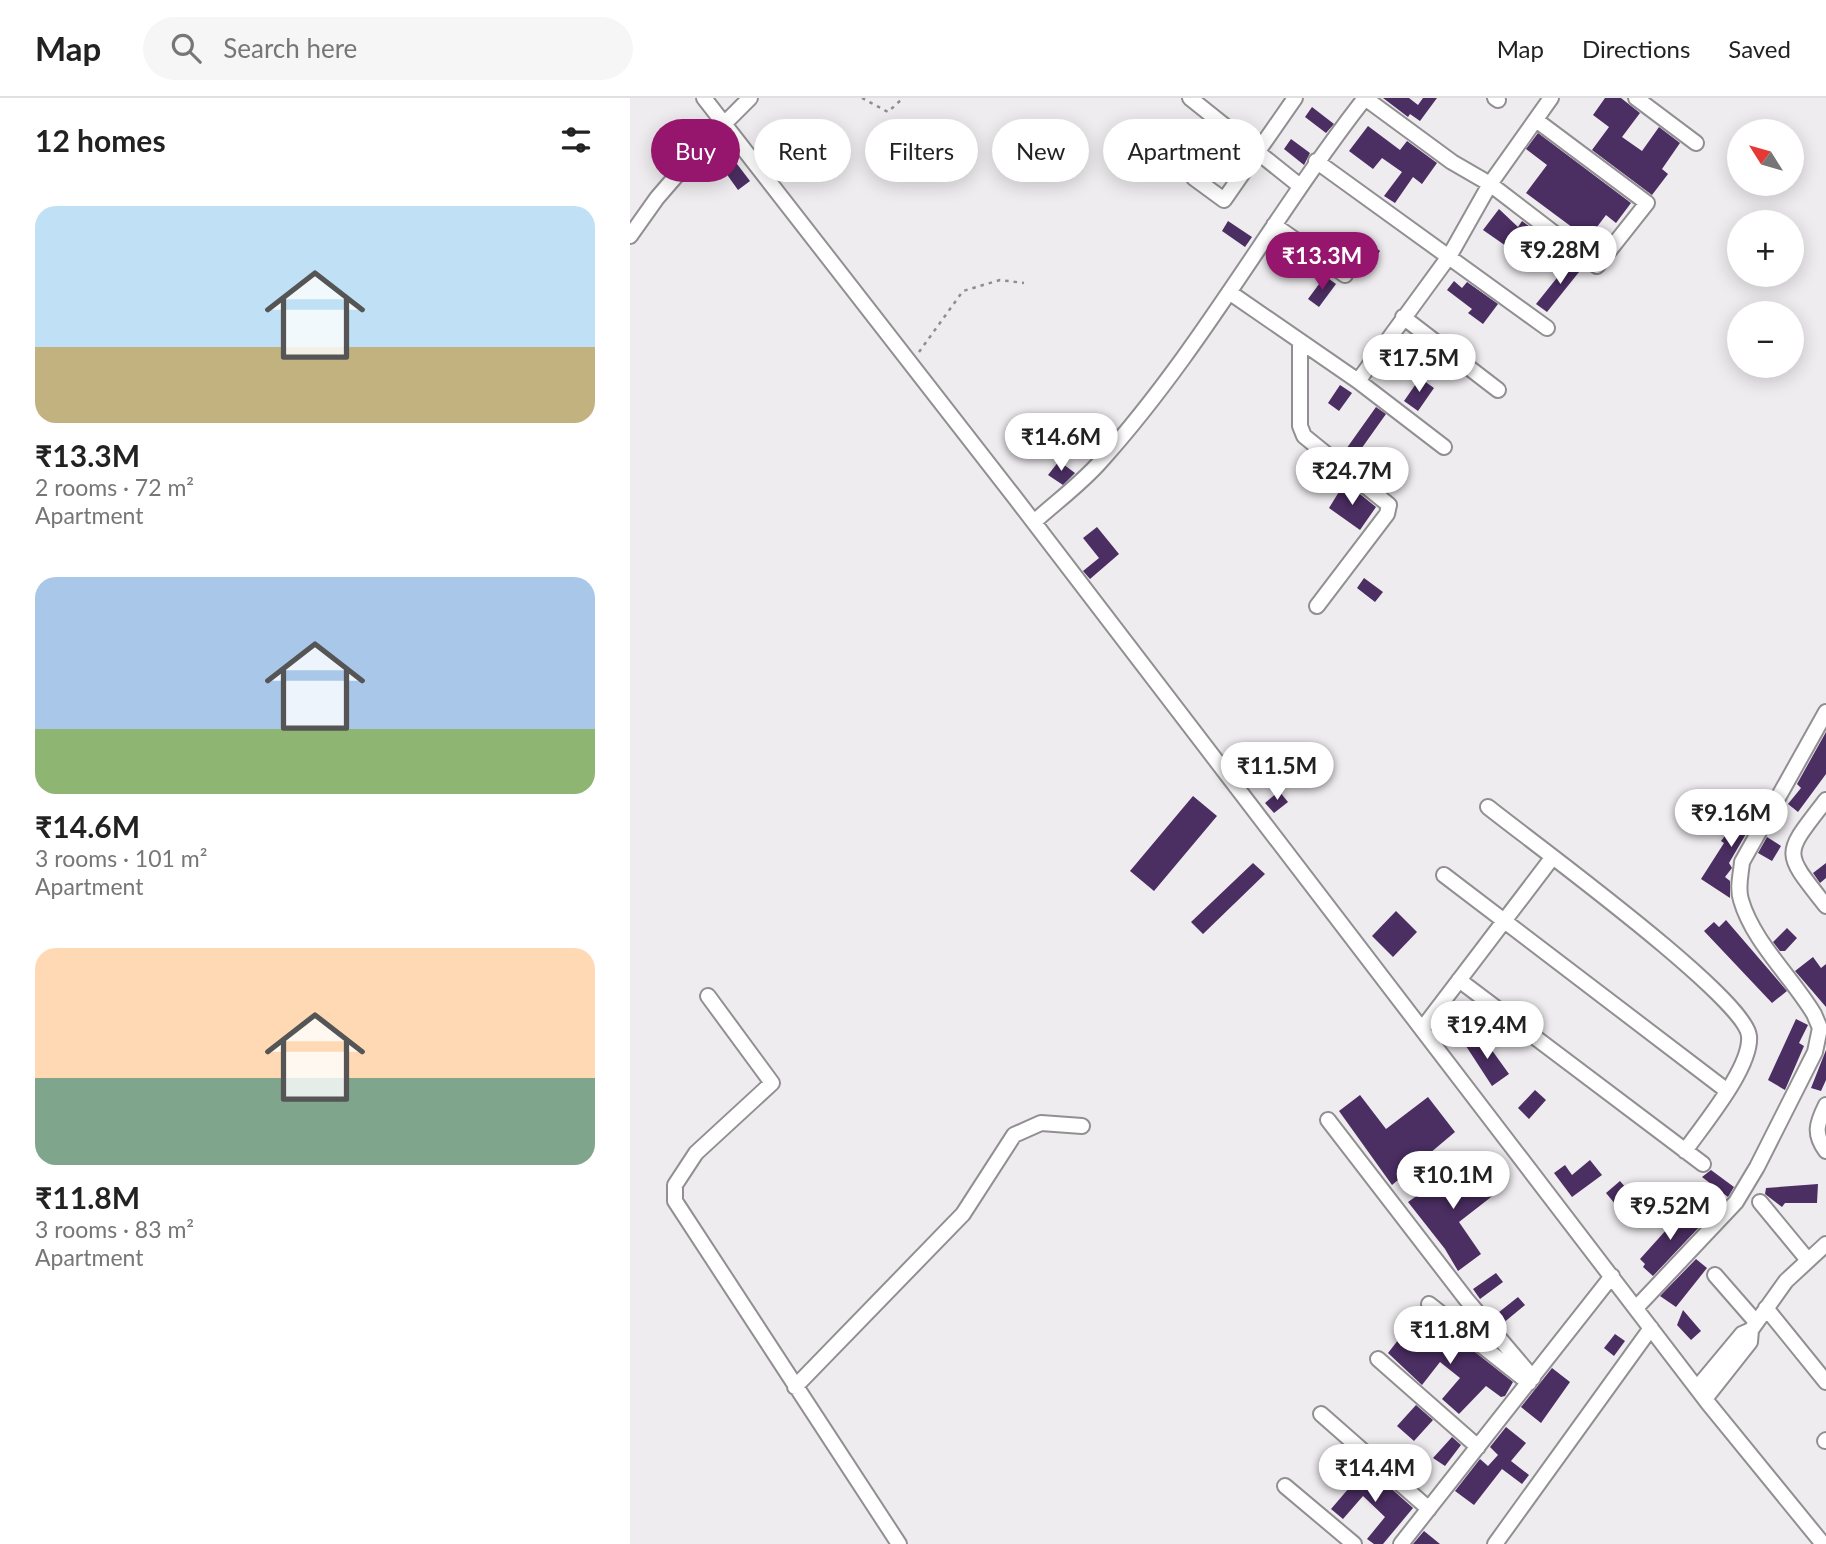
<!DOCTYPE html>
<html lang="en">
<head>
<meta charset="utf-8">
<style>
	body { margin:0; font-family:Lato,sans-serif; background:#f6f6f6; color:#222; height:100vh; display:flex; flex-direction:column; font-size:26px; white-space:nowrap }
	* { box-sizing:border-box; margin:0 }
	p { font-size:23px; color:#767676 }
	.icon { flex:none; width:38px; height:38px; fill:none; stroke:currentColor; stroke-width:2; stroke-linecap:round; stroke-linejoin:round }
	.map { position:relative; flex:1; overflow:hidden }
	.panel { display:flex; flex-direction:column; background:#fff; width:630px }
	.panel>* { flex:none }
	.guide { position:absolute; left:21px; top:21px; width:665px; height:63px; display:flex; gap:14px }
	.needle { width:46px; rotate:307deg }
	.controls { position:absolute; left:1097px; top:21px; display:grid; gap:14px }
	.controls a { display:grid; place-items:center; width:77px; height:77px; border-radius:50%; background:#fff; box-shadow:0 4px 18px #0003; font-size:35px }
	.price { position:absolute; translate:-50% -60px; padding:0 16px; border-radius:24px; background:#fff; color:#222; font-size:23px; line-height:46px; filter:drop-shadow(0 2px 4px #0008) }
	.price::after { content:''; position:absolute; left:50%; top:42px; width:21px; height:16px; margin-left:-10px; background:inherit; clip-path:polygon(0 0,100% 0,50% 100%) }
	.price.selected { background:#96156d; color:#fff }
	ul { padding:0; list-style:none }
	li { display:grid; align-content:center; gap:14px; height:371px; padding:0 35px }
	li span { display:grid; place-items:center; height:217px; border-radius:21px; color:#555 }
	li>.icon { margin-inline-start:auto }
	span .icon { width:126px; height:126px; fill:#fffc; stroke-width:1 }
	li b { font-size:30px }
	h2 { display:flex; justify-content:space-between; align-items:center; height:84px; padding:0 35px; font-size:30px }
	.pill { padding:0 24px; border-radius:32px; background:#fff; box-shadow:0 4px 18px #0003; font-size:24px; line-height:63px }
	.pill.selected { background:#96156d; color:#fff }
	header { display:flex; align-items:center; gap:42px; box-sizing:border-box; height:98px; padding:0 35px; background:#fff; border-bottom:2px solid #e0e0e0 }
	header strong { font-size:33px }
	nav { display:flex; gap:38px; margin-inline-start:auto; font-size:24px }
	.search { width:490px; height:63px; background:#f6f6f6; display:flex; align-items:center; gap:18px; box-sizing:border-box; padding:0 24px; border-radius:38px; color:#767676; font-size:26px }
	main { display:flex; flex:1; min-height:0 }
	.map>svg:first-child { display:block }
</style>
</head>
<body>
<header>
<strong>Map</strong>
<div class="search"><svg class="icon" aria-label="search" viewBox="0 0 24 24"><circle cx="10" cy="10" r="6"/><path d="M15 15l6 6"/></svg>Search here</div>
<nav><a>Map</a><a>Directions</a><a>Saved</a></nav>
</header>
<main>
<section class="panel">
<h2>12 homes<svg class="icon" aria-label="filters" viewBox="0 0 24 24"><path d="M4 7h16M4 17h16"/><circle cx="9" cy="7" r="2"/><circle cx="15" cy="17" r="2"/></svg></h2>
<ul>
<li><span style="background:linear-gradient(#bfe0f5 65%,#c2b280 0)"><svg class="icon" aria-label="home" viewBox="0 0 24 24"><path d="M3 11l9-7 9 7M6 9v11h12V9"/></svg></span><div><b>₹13.3M</b><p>2 rooms · 72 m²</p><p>Apartment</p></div></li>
<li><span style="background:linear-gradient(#a9c7e8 70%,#8fb573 0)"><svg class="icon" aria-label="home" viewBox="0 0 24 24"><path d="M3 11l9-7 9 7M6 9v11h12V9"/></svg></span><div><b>₹14.6M</b><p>3 rooms · 101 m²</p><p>Apartment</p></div></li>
<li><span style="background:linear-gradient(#ffd9b3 60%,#7fa58c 0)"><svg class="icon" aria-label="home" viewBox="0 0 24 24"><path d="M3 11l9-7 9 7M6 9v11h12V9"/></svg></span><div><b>₹11.8M</b><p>3 rooms · 83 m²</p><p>Apartment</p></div></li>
</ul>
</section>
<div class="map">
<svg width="1196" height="1446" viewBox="0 0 1196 1446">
	<rect width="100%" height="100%" fill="#efecef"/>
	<path fill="#4b2e62" d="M753,0H779L788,7L793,0H807L790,23L780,16L778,19Z
		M975,0H991L1010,15L992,39L1012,53L1029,29L1050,45L1032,71L1038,76L1022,97L962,52L979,29L963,17Z
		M682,9L704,26L696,35L675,19Z
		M738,28L770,52L777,43L807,65L792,86L783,79L765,105L754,98L772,74L752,60L743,71L719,53Z
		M908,35L1001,105L986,125L976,117L958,141L896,95L917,67L896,51Z
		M661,41L680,55L674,67L654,51Z
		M104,62L120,83L108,92L93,71Z
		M869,111L888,129L892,123L916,141L899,164L853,132Z
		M598,123L622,139L615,149L592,133Z
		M739,145L750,153L734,177L722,169Z
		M942,161L953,169L917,214L906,206Z
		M695,178L706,186L689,209L678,201Z
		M824,183L832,190L837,184L868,206L853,226L838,215L842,211L817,192Z
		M790,280L804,290L788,313L774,303Z
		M710,287L722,295L709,313L698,305Z
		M746,309L756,316L724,361L714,354Z
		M429,363L445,375L433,387L418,377Z
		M715,384L746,409L730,432L699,410Z
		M467,429L489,456L460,481L453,473L469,460L453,440Z
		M734,480L753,494L745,504L727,490Z
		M1196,634V676L1168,714L1158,706L1171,690L1167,686Z
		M619,659L634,675L626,682L611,666Z
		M649,693L658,704L644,715L635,705Z
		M563,698L587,718L524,793L500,773Z
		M1125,699L1134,705L1099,765L1102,770L1095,779L1100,783V800L1071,781L1094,745L1091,743Z
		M1137,739L1151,748L1142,763L1128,755Z
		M623,765L635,776L573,836L561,824Z
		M1196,765V780L1190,785L1183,775Z
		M766,813L787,834L763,859L742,838Z
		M1096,822L1157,893L1142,905L1074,833L1084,824L1089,829Z
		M1157,830L1167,840L1155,853H1150L1143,844Z
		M1183,859L1191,870L1196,866V909L1165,873Z
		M1166,921L1178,927L1169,945L1174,948L1155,992L1138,982Z
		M851,937L879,976L862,988L836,948Z
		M1196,952V982L1191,993L1181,990Z
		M905,992L916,1002L899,1021L888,1010Z
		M730,997L756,1031L798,999L825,1034L762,1087L709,1013Z
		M838,1062L865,1096L829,1124L851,1156L828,1173L815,1151L778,1104Z
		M960,1062L972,1077L942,1099L924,1075L935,1067L942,1077Z
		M1081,1072L1104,1089L1098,1099L1072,1079Z
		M990,1083L1010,1106L995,1118L976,1095Z
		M1188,1086L1187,1105H1155L1152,1109L1135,1096L1136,1090Z
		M1055,1111L1073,1125L1023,1178L1013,1169L1015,1166L1010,1161Z
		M1066,1161L1077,1170L1046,1209L1030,1198Z
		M866,1175L873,1184L850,1201L843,1191Z
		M888,1199L895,1207L872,1226L864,1218Z
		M1053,1212L1071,1233L1061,1242L1047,1227Z
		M812,1228L883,1284L875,1298L871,1299L856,1288L829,1316L812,1301L830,1280L810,1264L792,1287L758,1255L776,1232L797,1248Z
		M985,1236L995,1243L984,1258L974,1250Z
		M922,1270L940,1284L911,1325L891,1309Z
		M786,1307L803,1322L784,1343L767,1328Z
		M876,1329L896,1345L881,1363L899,1377L892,1386L872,1371L844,1407L825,1393L850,1361L858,1368L868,1357L860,1349Z
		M822,1339L831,1347L815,1368L803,1360Z
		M737,1369L783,1410L753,1446H744L737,1441L755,1419L733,1398L713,1421L701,1411Z
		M794,1433L810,1446H783Z"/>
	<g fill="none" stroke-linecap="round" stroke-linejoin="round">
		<g stroke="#928f92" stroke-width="18">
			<path id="street" d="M74,0L386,401L1078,1305L1193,1446
				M560,0L670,88
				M735,0L822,64L860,86L967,168L1017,105L906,22
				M865,0L868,2
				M1006,0L1066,45
				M686,63L917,230
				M564,80L594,102L665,0
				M644,127L715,177
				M0,138L27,100L72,48L120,0
				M599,194L728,283L814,349
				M773,219L868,292
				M670,244V328L674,338L759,407L757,416L687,508
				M728,283L820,157L860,86L921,0
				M404,424C426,404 452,385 471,363C571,252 643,118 735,0
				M1196,702C1153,758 1152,752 1196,808
				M858,709C899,742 1116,900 1119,938C1122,969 1073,1027 1055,1053
				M814,777L1096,992
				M829,882L1073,1066
				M78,898L142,985L66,1055L45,1087V1103L269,1446
				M792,931L922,760
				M1196,1007C1187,1025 1183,1036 1196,1053
				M698,1022L836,1201L903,1280
				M1130,1104L1177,1161
				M1085,1177L1126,1224
				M799,1206L899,1285
				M1006,1210L1106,1104L1127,1069L1185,954L1190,930L1184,916C1162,879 1123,844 1111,802C1107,790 1111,776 1112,764L1196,614
				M1136,1210L1196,1284
				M1121,1232L1156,1183L1196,1146
				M748,1261L848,1349
				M165,1289L333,1116L384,1037L411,1025L452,1028
				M1067,1290L1112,1236L1121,1232L1120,1244L1075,1301
				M691,1316L799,1411
				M1195,1343L1196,1342
				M655,1388L724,1446
				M771,1446L982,1178
				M865,1446L1021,1230"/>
		</g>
		<path stroke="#8f8d8f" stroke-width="2.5" stroke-dasharray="3.5 5" stroke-linecap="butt" d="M232,0L258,14L273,0
			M289,254L333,193L370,182L394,185"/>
		<use href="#street" stroke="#fff" stroke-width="14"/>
	</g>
</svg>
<div class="controls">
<a><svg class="needle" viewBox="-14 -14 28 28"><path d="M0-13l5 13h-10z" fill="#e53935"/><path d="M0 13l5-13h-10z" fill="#767676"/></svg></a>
<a>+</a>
<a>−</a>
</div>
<b class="price" style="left:930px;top:188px">₹9.28M</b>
<b class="price selected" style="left:692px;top:194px">₹13.3M</b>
<b class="price" style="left:789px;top:296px">₹17.5M</b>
<b class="price" style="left:431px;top:375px">₹14.6M</b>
<b class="price" style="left:722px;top:409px">₹24.7M</b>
<b class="price" style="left:647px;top:704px">₹11.5M</b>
<b class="price" style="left:1101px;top:751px">₹9.16M</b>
<b class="price" style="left:857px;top:963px">₹19.4M</b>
<b class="price" style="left:823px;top:1113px">₹10.1M</b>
<b class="price" style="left:1040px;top:1144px">₹9.52M</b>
<b class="price" style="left:820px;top:1268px">₹11.8M</b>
<b class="price" style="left:745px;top:1406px">₹14.4M</b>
<div class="guide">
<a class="pill selected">Buy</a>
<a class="pill">Rent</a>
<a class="pill">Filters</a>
<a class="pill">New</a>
<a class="pill">Apartment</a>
</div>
</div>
</main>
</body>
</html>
